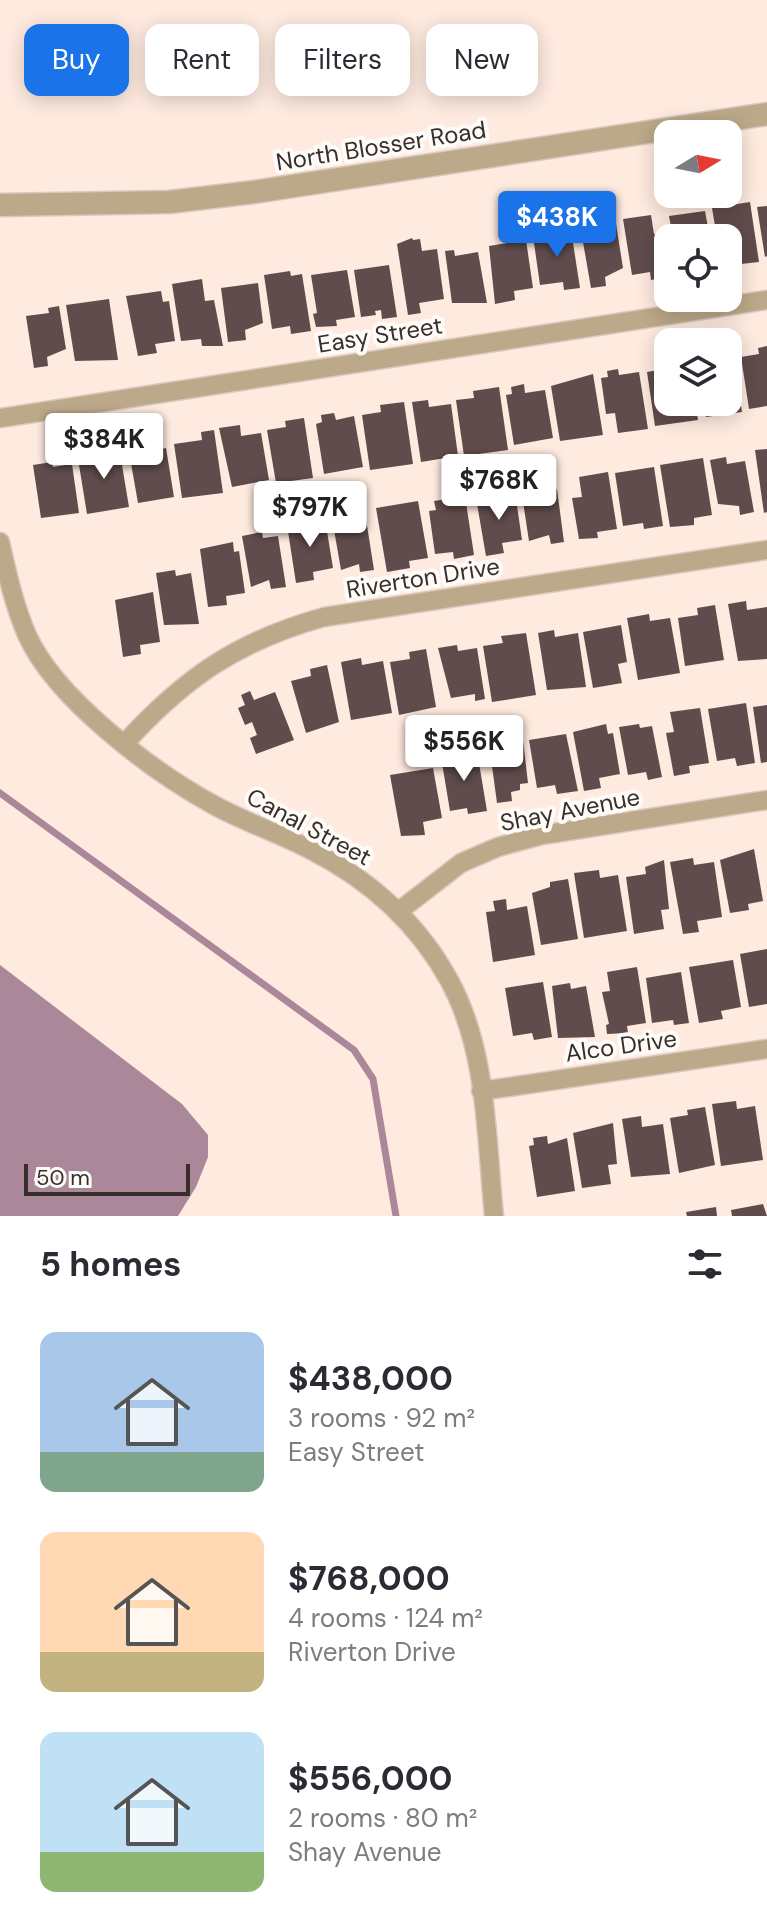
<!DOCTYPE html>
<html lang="en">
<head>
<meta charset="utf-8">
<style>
	body { margin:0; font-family:"DM Sans",sans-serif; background:#f2f2f3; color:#2b2b33; height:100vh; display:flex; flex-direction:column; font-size:30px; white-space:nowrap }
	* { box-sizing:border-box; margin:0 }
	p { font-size:26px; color:#7c7c81 }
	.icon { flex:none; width:44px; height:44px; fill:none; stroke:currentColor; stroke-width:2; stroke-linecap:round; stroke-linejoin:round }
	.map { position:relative; height:1216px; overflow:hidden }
	.side { display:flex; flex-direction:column; background:#fff; flex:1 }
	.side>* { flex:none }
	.hud { position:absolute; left:24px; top:24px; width:720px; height:72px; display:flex; gap:16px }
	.needle { width:52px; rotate:80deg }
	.controls { position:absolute; left:654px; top:120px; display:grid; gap:16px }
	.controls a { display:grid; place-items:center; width:88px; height:88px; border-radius:16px; background:#fff; box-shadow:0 4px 20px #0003; font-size:40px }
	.scale { position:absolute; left:24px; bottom:20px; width:166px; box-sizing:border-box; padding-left:8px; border:4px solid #362f2b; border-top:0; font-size:22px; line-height:28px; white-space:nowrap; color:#362f2b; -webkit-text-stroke:6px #fffbf9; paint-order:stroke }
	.price { position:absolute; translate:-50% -68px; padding:0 18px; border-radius:8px; background:#fff; color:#222; font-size:26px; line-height:52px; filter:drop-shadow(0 2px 4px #0008) }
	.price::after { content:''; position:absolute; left:50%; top:48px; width:24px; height:18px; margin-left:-12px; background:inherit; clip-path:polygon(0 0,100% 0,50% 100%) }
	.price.current { background:#1a73e8; color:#fff }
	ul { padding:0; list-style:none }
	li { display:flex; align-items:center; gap:24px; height:200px; padding:0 40px }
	li span { display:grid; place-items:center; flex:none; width:224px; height:160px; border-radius:16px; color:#555 }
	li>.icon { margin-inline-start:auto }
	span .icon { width:96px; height:96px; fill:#fffc; stroke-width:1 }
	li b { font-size:34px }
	h2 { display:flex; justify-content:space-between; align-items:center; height:96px; padding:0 40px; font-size:34px }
	.pill { padding:0 28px; border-radius:16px; background:#fff; box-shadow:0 4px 20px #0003; font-size:28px; line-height:72px }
	.pill.current { background:#1a73e8; color:#fff }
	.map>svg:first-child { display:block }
</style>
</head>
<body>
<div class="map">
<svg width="767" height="1216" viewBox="0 0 767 1216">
	<rect width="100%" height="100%" fill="#feeadf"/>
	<path fill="#ab8899" d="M0,965L182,1104L208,1135V1157L196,1187L178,1216H0Z"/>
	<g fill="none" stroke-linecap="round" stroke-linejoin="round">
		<path stroke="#ab8899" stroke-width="7" d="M0,793L354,1050L373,1079L396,1216"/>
	</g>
	<path fill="#604c4c" d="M750,202L759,262L741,264L740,255L728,257V238H717L712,208Z
		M767,206V256L765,257L757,207Z
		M614,211L623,268L605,277L606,286L591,288L579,219Z
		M705,211L710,238H673L669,216Z
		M651,215L654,234L662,233L668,277L651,280L650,272L632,275L623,219Z
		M571,230L580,288L564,290L563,282L540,285L533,236Z
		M412,238L413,240L420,239L422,251L437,249L444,299L419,303L421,313L408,315L397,244Z
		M526,240L533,288L514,291L515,300L495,304L489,246Z
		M454,250L455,256L478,252L487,303H452L445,251Z
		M389,265L397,317L382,319L381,310L375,311L376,315L361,317L354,270Z
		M347,270L355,317L336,320L337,326L316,327L313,314L317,313L311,275Z
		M290,271L291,276L302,274L311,331L291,334L290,326L272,329L264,275Z
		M202,279L205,301L214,300L223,346H202L201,339L181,341L172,284Z
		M258,283L263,323L245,330L246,340L228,342L221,288Z
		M161,291L163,302L169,301L175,341L155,344L157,353L138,356L126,296Z
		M109,299L118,360L75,361L66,305Z
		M59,306L66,349L47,357L48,366L34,368L26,316L49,313L48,308Z
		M767,346V406L749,409L741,357L759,354L758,348Z
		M734,360L742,412L706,417L703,402H728V361Z
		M663,361H668V402H695L698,420L655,426L647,372L664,369Z
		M618,369L619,375L639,372L648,429L618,433L615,413L606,414L601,378L608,377L607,371Z
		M593,374L603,435L560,441L551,386Z
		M524,384L525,393L545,390L553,438L514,445L506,395L512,394L511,387Z
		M499,387L508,450L464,456L456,400L474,398L473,391Z
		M428,400L429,407L451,404L458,456L421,462L412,402Z
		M404,402L413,464L370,470L362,415L381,412L380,405Z
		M334,413L336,420L354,416L363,467L324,474L316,424L322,422L321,415Z
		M304,418L313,478L276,483L267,430L286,427L285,421Z
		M240,425L241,436L261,433L269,480L232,487L219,428Z
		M214,430L223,493L182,498L174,444L202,440L201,432Z
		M144,441L146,452L166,448L174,497L138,503L129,452H134L133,443Z
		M119,447L129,507L87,514L78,459L97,456L96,450Z
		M767,449V512L764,513L755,450Z
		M726,457L727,464L745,461L754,512L740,515L739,506L718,504L710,460Z
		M703,458L712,515L694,518V525L670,527L660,465Z
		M52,462L53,467L72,464L79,513L41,518L33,465Z
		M654,467L663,526L644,529L643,523L623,526L615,473Z
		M608,472L617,529L597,532L598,538L579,539L572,498L582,497L579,477Z
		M557,489L564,542L551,544L549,535L529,541L522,495Z
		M515,492L522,540L502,543L504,553L486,556L476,498Z
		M465,496L474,555L454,559L453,552L435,554L429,511L436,510L434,501Z
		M418,501L428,558L409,561L410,568L387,572L376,508Z
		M325,519L333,568L313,572L314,580L296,583L287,525Z
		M366,519L374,570L360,572L359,564L341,570L333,524Z
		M262,532L263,538L278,536L286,587L271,589L269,580L251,587L242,536Z
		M233,542L234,552L239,551L245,593L226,596L227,605L208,607L200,549Z
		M175,570L176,576L191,573L199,624L164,625L156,573Z
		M153,592L160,642L140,645L141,654L123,657L115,600Z
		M746,601L747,610L767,607V659L738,661L728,604Z
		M715,605L724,660L685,666L678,618L698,615L697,608Z
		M649,614L650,621L670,618L680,673L638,680L627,618Z
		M621,625L627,662L618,664L622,683L593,688L583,632Z
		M554,630L555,637L578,633L586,687L547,690L538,633Z
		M526,633L536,695L492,702L483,646L503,643L501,636Z
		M457,645L458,651L477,648L485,699L475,701V694L451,698L438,648Z
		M426,649L436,707L399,715L390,662L410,659L409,652Z
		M361,658L362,665L383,661L392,713L351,720L341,662Z
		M327,665L339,722L306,733L291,681L311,676L310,669Z
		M250,691L254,700L275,692L294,740L256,754L250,738L257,735L252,722L245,725L238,708L245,705L241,695Z
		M746,703L755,763L737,766L735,758L717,761L708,709Z
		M767,705V762L761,763L753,707Z
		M700,708L709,763L689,766L690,773L674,776L666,733L674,732L670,712Z
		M606,724L608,734L613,733L620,774L599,778L601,788L584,791L573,732Z
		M639,724L640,728L652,726L662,777L648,780L646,772L628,775L619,727Z
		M566,734L578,791L557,794L555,785L537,788L529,740Z
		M523,740L528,783L520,784V790L511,792L512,801L497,803L489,744Z
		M477,751L487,811L468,814L467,808L450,811L441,757Z
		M433,768L442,818L423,822L425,835L401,836L390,775Z
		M754,849L763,901L748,904L749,910L730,913L720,860Z
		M693,858L694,865L714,862L722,917L697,921L699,932L683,934L670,862Z
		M664,860L669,909L661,910L664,929L634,934L626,877L646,874L645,867Z
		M599,870L600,878L618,875L627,931L584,938L574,873Z
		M568,879L578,939L541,945L532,893L550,887V882Z
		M506,899L507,910L527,906L535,955L493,962L486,912L495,911L493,901Z
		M767,949V1004L749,1007L740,954Z
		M733,960L741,1007L721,1011L723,1019L699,1023L689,967Z
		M637,967L646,1023L627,1026L628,1033L607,1034L606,1025L609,1024L602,992L610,991L607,972Z
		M681,972L689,1023L674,1025L673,1020L652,1023L646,978Z
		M543,982L552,1037L534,1040L532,1033L513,1036L505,988Z
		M570,983L571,989L586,986L595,1037L558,1038L552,986Z
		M736,1101L737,1109L755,1106L763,1160L721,1166L712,1104Z
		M705,1107L715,1165L679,1173L670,1118L688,1115L687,1110Z
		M641,1116L642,1127L663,1124L670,1174L631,1177L622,1119Z
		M613,1123L617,1164L608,1165L611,1184L582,1188L573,1133Z
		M547,1136L548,1144L567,1138L575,1191L537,1197L529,1146L534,1145L533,1138Z
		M763,1204L767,1216H732L731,1210Z
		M716,1207L717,1216H687L686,1212Z"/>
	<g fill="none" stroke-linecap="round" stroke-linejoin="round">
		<g stroke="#dac8bf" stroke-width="21">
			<path id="minor" d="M0,418L767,300
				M0,542C7,573 14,605 27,635C55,698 152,771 212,804C244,822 279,833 311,850C370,880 417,922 449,980C488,1051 486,1138 494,1216
				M125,743C185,677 238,641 324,617L767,550
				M399,911L461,863L498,847L542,835L767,800
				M481,1091L767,1049"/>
		</g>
		<g stroke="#dac8bf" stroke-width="25">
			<path id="tertiary" d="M0,205L169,202L254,192L767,114"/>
		</g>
		<use href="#minor" stroke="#bca989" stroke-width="18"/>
		<use href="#tertiary" stroke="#bca989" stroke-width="22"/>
	</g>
	<g text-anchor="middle" stroke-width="8" stroke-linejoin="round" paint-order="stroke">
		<g font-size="24" fill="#362f2b" stroke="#fffbf9">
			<text transform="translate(381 146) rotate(-9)" y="8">North Blosser Road</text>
			<text transform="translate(380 335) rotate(-9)" y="8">Easy Street</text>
			<text transform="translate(423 578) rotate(-9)" y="8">Riverton Drive</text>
			<text transform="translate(570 810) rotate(-11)" y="8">Shay Avenue</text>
			<text transform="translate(309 827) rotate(28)" y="8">Canal Street</text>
			<text transform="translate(621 1046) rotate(-8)" y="8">Alco Drive</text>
		</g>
	</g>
</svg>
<div class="controls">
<a><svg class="needle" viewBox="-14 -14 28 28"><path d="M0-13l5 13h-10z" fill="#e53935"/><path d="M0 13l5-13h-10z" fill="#7c7c81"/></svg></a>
<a><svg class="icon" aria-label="locate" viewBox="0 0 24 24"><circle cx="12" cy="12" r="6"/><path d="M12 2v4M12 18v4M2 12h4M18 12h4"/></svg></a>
<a><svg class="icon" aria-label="layers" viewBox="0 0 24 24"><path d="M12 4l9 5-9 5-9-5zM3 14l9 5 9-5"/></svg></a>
</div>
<div class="scale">50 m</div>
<b class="price current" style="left:557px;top:259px">$438K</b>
<b class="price" style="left:104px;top:481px">$384K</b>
<b class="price" style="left:499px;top:522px">$768K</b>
<b class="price" style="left:310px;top:549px">$797K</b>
<b class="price" style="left:464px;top:783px">$556K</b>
<div class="hud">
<a class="pill current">Buy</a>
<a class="pill">Rent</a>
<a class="pill">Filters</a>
<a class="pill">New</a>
</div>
</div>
<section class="side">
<h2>5 homes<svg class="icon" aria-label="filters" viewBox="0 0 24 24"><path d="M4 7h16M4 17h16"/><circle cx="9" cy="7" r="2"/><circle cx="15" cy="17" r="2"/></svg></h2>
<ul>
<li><span style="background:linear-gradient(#a9c7e8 75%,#7fa58c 0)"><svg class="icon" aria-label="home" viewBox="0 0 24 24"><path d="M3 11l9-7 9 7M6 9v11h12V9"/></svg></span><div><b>$438,000</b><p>3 rooms · 92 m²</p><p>Easy Street</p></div></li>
<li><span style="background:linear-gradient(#ffd9b3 75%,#c2b280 0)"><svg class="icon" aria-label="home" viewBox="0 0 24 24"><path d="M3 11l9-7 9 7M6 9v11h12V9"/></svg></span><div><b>$768,000</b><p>4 rooms · 124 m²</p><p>Riverton Drive</p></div></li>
<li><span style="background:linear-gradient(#bfe0f5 75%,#8fb573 0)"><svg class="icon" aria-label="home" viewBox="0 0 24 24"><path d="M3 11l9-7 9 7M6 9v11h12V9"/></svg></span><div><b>$556,000</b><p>2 rooms · 80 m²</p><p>Shay Avenue</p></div></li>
</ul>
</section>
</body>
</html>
